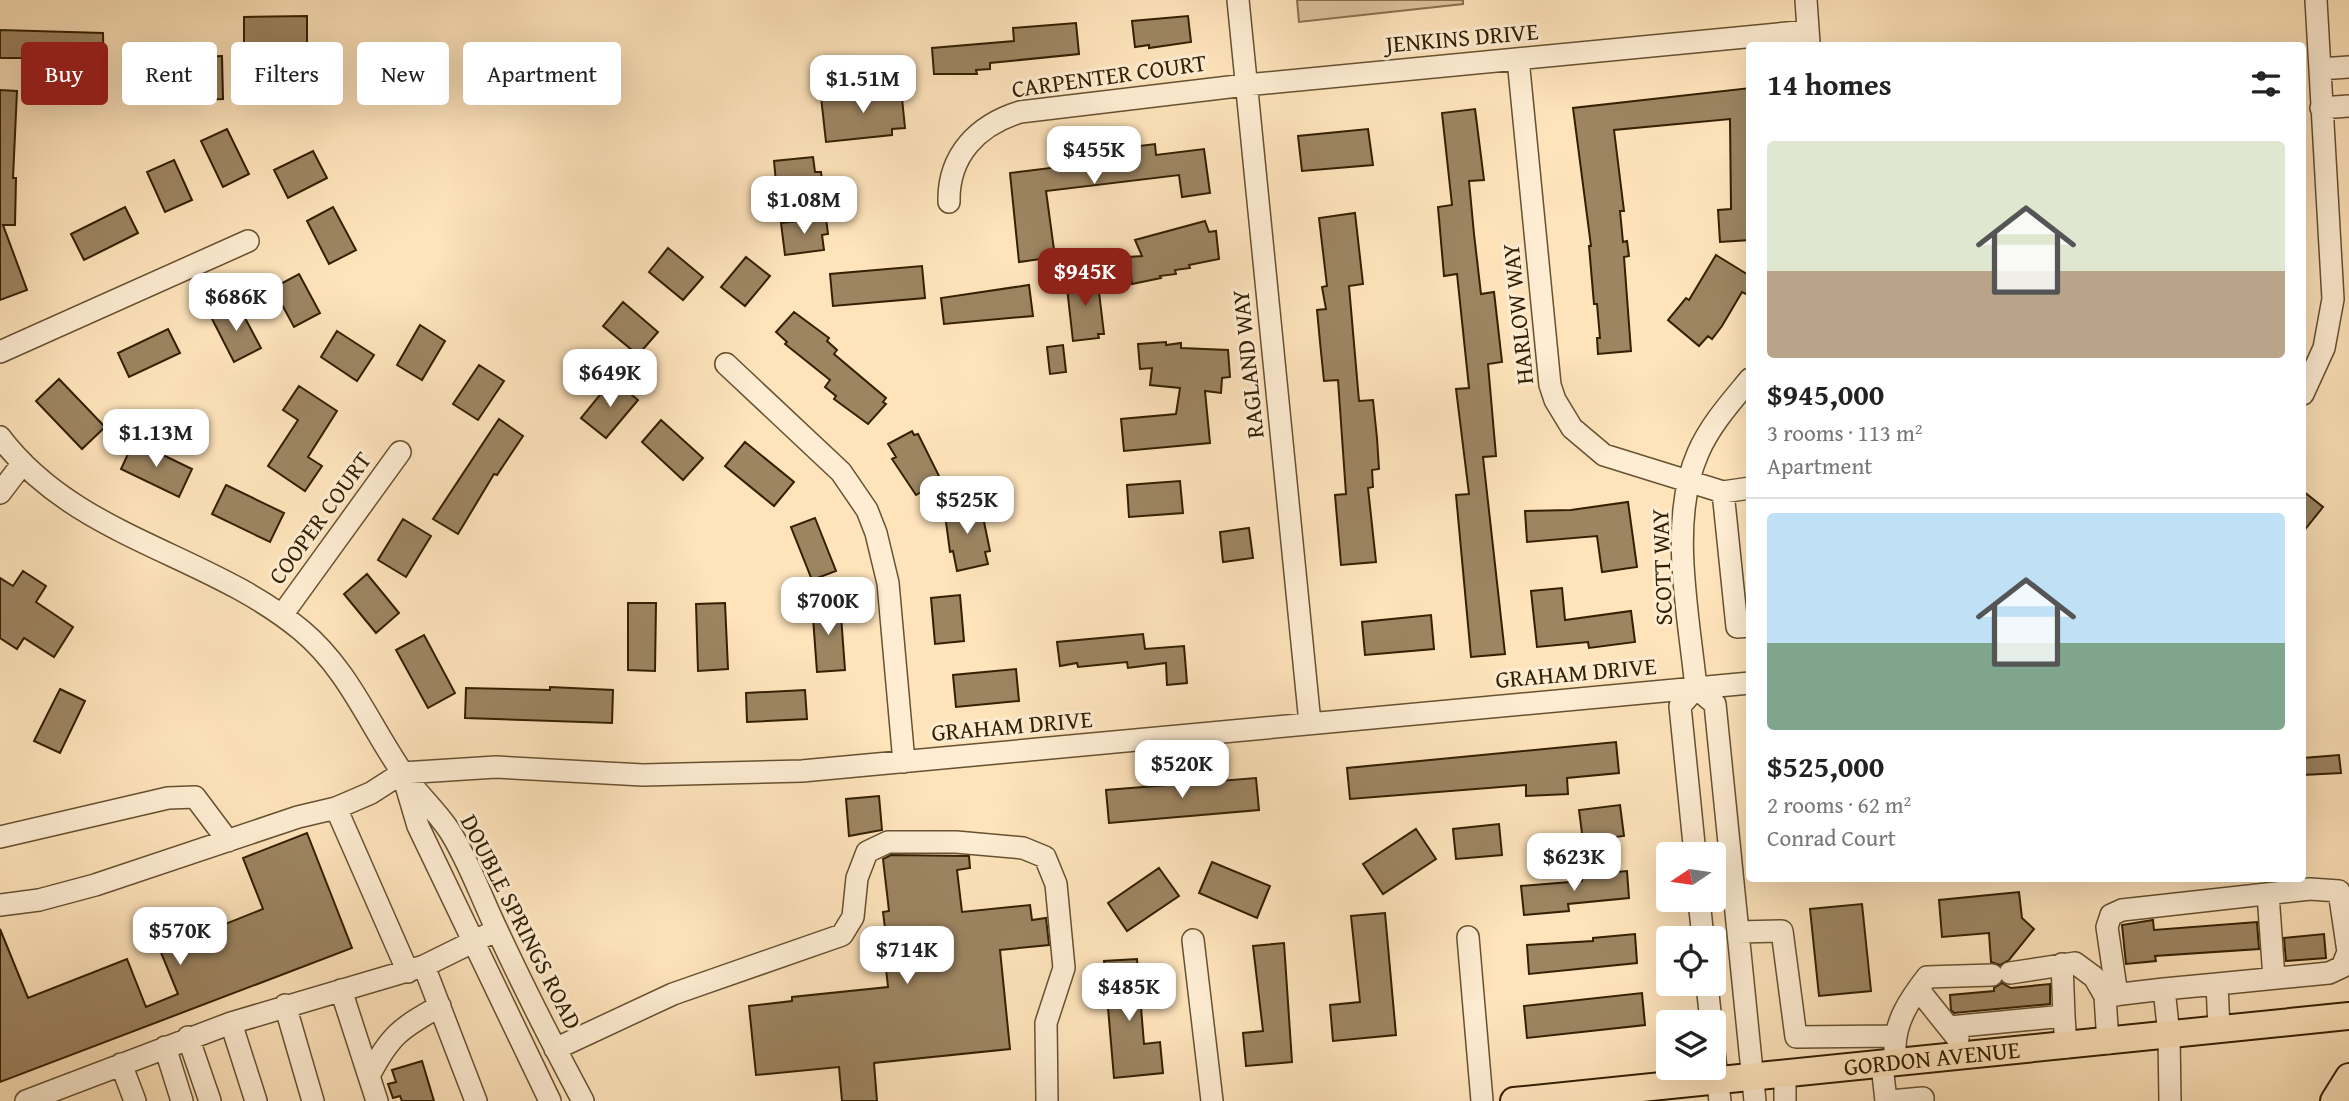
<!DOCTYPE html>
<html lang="en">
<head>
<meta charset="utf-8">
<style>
	body { margin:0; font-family:"Gentium Book Plus",serif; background:#f6f6f6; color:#222; height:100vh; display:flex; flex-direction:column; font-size:26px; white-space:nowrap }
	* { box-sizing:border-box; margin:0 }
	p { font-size:23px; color:#767676 }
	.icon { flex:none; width:38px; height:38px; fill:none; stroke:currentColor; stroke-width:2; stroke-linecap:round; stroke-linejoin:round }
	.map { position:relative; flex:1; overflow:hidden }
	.panel { position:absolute; left:1746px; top:42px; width:560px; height:840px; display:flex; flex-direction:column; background:#fff; border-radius:7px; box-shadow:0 7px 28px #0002 }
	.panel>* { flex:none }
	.banner { position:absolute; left:21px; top:42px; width:665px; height:63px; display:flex; gap:14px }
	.needle { width:46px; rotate:257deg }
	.tools { position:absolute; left:1656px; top:842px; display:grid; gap:14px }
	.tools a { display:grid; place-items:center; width:70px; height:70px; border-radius:7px; background:#fff; box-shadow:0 7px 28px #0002; font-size:35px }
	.price { position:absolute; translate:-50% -60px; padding:0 16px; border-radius:14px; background:#fff; color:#222; font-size:23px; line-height:46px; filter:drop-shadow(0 2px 4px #0008) }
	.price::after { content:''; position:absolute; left:50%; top:42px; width:21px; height:16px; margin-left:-10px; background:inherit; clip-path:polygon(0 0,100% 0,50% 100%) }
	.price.selected { background:#8f2418; color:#fff }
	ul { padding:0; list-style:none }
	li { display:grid; align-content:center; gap:14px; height:371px; padding:0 21px }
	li+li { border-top:2px solid #e0e0e0 }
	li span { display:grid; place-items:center; height:217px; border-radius:7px; color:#555 }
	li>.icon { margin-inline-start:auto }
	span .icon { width:126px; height:126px; fill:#fffc; stroke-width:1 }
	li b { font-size:30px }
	h2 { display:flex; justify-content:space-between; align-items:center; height:84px; padding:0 21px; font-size:30px }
	.tag { padding:0 24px; border-radius:7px; background:#fff; box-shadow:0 7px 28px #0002; font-size:24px; line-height:63px }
	.tag.selected { background:#8f2418; color:#fff }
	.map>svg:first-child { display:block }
</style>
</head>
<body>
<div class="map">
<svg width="2349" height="1101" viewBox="0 0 2349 1101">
	<rect width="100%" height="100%" fill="#fee3bb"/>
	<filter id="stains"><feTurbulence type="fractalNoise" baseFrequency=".00286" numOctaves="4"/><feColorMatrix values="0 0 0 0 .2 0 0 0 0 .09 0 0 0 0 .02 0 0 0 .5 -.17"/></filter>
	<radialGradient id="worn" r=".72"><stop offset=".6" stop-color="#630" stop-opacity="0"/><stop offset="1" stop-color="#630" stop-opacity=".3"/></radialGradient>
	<path fill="#dcc29b" stroke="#88714e" stroke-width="2" d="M1297,0H1463V4L1299,22Z"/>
	<path fill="#9d8562" stroke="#342001" stroke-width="2" d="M307,16V49H244V17Z
		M1188,16L1191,42L1149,48V45L1135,47L1132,21Z
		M1076,23L1079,54L990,63V69L976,70L977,74H934L932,48L1014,41L1013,28Z
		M0,30L103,33L104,84L75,85V58H0Z
		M132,56H163L162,101L132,100Z
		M222,56L223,99L193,100L192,57Z
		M901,88L905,128L892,129V135L826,142L821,97Z
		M1750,88V240L1720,242L1718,210L1731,209L1730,119L1614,130L1624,211H1620L1623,242L1627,241L1629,256L1624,257L1631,351L1598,354L1597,338H1600L1597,304H1594L1589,246H1591L1573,108Z
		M0,90L17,91L13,178H16L15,225H3L27,290L0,300Z
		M1475,109L1484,180L1469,181L1474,234L1481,294L1494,292L1502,362L1488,364L1496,456L1483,457L1505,654L1471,657L1456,495L1469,494L1456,389L1469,388L1457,274L1444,276L1438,207L1452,205L1442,113Z
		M227,129L249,174L223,187L201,141Z
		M1368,129L1373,165L1302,171L1298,136Z
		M1155,144L1156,155L1204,149L1210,193L1182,197L1179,175L1046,191L1055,257L1019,262L1010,173L1059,167L1058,156Z
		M313,151L327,178L288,198L274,170Z
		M813,157L815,172H821L823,188L777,193L774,161Z
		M174,160L192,200L165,212L147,172Z
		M125,207L138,233L84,260L71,234Z
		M333,207L356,250L329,264L307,221Z
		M1355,213L1363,284L1349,286L1359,401L1373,400L1377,438L1379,469L1372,470L1373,487L1368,488L1376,562L1341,565L1335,495L1346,494L1338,380L1324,381L1320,342L1317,310L1326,309L1322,287L1327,286L1319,218Z
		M826,218L828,234L822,235L824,250L785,255L781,223Z
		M1205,221L1209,232L1216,231L1219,259L1189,265L1190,268L1175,270L1176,274L1160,276L1161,278L1132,284L1129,257L1142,256L1135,240Z
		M668,248L703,277L683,300L649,272Z
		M1716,255L1750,276V296L1742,292L1722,326L1712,339L1708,336L1699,346L1668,320L1686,298L1689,300Z
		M746,257L770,276L745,306L721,287Z
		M922,266L925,298L833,306L830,274Z
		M299,274L320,313L294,327L273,288Z
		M1097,275L1104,334H1098L1099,338L1073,341L1066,279Z
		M1029,285L1033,316L944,324L941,298Z
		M623,302L658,332L638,355L603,326Z
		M237,303L261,348L234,362L211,317Z
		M794,312L829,338L827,341L837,350L834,354L886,398L883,402L886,404L868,424L834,399L836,396L825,387L830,380L785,344L787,342L776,332Z
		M420,325L445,341L422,380L397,365Z
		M168,329L180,353L129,377L118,353Z
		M337,331L374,355L357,381L321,357Z
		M1166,342V345L1181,343V348L1228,350L1230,377L1222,378L1221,393L1205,391L1210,443L1124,451L1121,419L1176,414L1180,388L1150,385L1152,368L1140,369L1138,344Z
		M1063,345L1066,372L1050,374L1047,347Z
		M479,365L504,381L478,420L453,404Z
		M59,379L105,427L82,449L36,401Z
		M613,379L638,400L606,438L581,418Z
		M299,386L337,411L308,457L322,466L305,491L268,466L298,420L283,410Z
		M499,419L523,436L497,475L494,474L458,534L433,519Z
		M661,420L703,458L683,480L642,442Z
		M912,431L914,435L918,434L941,480L916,495L892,459L896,457L888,444Z
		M134,441L192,469L179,497L121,469Z
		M745,442L794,482L774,506L725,466Z
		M1180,481L1183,513L1129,517L1127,485Z
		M226,485L284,513L270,542L212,514Z
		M2303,491L2323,507L2303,532Z
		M974,501L976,513L982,512L990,551L985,552L988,564L957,571L953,551L950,552L944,507Z
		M1628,502L1637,567L1602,572L1597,536L1527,542L1525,511L1571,510Z
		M815,518L836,571L812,580L791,527Z
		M403,519L431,536L406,577L378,560Z
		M1249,528L1253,558L1223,562L1220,532Z
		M23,571L46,586L36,602L73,627L54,657L24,638L17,649L0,638V578L13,586Z
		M367,574L399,613L376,633L344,594Z
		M1562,588L1565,620L1631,611L1635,642L1589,648L1588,642L1537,647L1531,591Z
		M960,595L964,641L935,644L931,598Z
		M840,602L845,670L817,672L812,604Z
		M628,603H656L655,671L628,670Z
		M725,603L728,669L698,671L696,604Z
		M1431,615L1434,649L1365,655L1362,622Z
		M1143,634L1145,649L1184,646L1187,683L1167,685L1166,663L1128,668L1127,662L1078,667L1077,663L1060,666L1057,642Z
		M424,635L455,693L428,708L396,650Z
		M1016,669L1019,701L956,707L953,675Z
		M550,687L613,690L612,723L465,718L466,688L550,690Z
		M60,689L85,701L60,753L34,741Z
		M805,690L807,719L747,722L746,693Z
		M1616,742L1619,773L1567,778L1568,794L1526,796V785L1350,799L1347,768Z
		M2339,755L2341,773L2303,775V758Z
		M1256,778L1259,810L1109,823L1106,790Z
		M879,796L882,830L849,836L846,799Z
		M1620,805L1624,836L1583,841L1579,810Z
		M1499,824L1502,855L1456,859L1453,829Z
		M1416,829L1436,859L1383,894L1363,864Z
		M307,833L352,948L0,1082V929L28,998L127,959L146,1007L178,994L160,950L263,909L243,858Z
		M891,855L969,856L970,868L957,870L962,912L1030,905L1032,920L1046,918L1049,945L1000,950L1010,1049L874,1063L877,1101H842L839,1067L756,1075L749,1006L792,1001V997L888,987L885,960H889L883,912L889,911L883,859Z
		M1212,862L1270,886L1257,918L1199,893Z
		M1159,868L1179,896L1127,931L1108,903Z
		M1627,871L1629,898L1568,904L1569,911L1524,915L1521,886L1582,881V875Z
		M2019,892L2022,918L2034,929L2009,960L2000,965L1991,962L1989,933L1942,937L1939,900Z
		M1862,904L1871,991L1819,996L1810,909Z
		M1385,913L1396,1035L1333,1041L1330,1005L1360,1002L1351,916Z
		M2153,920L2154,930L2257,922L2259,949L2155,956L2156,961L2126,964L2122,925Z
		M1635,934L1637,963L1529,974L1527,945L1593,941V938Z
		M2324,934L2326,958L2286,961L2284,938Z
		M1284,943L1292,1062L1246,1066L1243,1033L1263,1031L1253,946Z
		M1137,959L1144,1044L1160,1042L1163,1073L1114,1078L1104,961Z
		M2002,983L2011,988L2050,984V1004L1954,1013L1951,1010L1950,995L1994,991V988Z
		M1642,993L1645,1025L1527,1038L1524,1006Z
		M422,1061L434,1101H402L400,1096L393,1098L388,1084L396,1082L392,1070Z"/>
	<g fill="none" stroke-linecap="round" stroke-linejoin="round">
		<g stroke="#665130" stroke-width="24">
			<path id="minor" d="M1238,0L1310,723
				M1806,0L1809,43
				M1518,59L1550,385L1555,400L1572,428L1604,455L1723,492L1750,488
				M2320,69L2349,67
				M2321,108L2349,106
				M949,202C948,155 978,125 1020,112L1246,85L1808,31
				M0,352L248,241
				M726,364L841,472L867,510L876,533L888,583L904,762
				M1750,379C1731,402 1710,425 1698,453C1668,521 1689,616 1696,688L1715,704L1755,1101
				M2303,394L2324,348L2333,299L2316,0
				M0,437C76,538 208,553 301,630C348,669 369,724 402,772C416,793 435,809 449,830C469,861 481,897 497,930C524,988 553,1045 583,1101
				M1723,492L1737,627L1750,626
				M0,493L23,463
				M282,615L400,452
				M405,782L418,826L550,1101
				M336,808L408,972
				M0,837L168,798L195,797L228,841
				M1695,854L1680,706L1696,688
				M2268,894L2274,978
				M1699,900L1703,938
				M0,905L39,900L95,885L298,817L336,808L371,793L402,773L496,767L643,775L802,771L1750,683
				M1738,932L1782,931L1796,1037L1895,1036
				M1468,937L1482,1101
				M1193,940L1212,1101
				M2062,964L2064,1016
				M424,966L476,1101
				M2010,973L2075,963L2094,977L2105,996
				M1707,984L1711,1022
				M1918,989L1958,1039
				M341,990L377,1101
				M2117,995L2107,927L2111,915L2122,910L2310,889L2339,891L2348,952L2342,967L2329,973L2217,984
				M285,1005L313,1101
				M231,1023L256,1101
				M1950,1027L2064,1016L2066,1047
				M188,1037L210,1101
				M2108,1043L2105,996L2164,989
				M1713,1044L1720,1101
				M165,1047L182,1101
				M555,1049L673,994L842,935L853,917L857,878L867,852L888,842H956L1023,848L1045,857L1056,884L1064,968L1046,1023L1047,1101
				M1895,1051C1894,1022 1910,999 1927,977L1992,975
				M121,1064L135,1101
				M1882,1065L1886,1101
				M1785,1075V1101
				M369,1076C390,1035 401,1028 440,1006
				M26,1101L231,1023L424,966L497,930
				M1890,1101L1923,1098V1101
				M2170,1101L2169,1035L2164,989L2217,984L2219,1029"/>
		</g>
		<g stroke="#342001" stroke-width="30">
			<g id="major">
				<path id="s1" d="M1514,1101L2349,1016"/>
				<path d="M2334,1101L2349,1077"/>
			</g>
		</g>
		<use href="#minor" stroke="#feedd3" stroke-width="21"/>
		<use href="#major" stroke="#fee3bb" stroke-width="26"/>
	</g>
	<g text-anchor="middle" stroke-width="6" stroke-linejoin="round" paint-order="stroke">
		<g font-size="24" fill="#342001" stroke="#feedd3">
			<text transform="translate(1462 38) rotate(-5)" y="8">JENKINS DRIVE</text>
			<text transform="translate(1109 76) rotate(-8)" y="8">CARPENTER COURT</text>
			<text transform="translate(1518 314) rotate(-96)" y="8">HARLOW WAY</text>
			<text transform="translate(1248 364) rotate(-96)" y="8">RAGLAND WAY</text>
			<text transform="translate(320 518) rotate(-54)" y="8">COOPER COURT</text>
			<text transform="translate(1662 567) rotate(-92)" y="8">SCOTT WAY</text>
			<text transform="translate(1576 673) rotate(-5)" y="8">GRAHAM DRIVE</text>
			<text transform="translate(1012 726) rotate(-5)" y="8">GRAHAM DRIVE</text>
			<text transform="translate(521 922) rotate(63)" y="8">DOUBLE SPRINGS ROAD</text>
			<text dy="8" stroke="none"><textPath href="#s1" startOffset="420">GORDON AVENUE</textPath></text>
		</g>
	</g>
	<rect width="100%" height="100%" filter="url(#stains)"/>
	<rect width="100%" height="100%" fill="url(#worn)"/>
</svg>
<div class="tools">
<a><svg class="needle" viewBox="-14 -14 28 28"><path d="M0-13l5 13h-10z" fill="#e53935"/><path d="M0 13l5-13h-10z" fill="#767676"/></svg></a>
<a><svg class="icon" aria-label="locate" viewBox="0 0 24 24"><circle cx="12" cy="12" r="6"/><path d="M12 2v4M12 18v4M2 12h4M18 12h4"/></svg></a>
<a><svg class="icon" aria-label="layers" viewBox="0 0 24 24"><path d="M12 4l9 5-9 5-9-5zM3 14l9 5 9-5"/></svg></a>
</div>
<b class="price" style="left:863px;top:115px">$1.51M</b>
<b class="price" style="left:1094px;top:186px">$455K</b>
<b class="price" style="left:804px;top:236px">$1.08M</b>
<b class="price selected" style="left:1085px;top:308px">$945K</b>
<b class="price" style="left:236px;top:333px">$686K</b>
<b class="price" style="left:610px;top:409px">$649K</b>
<b class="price" style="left:156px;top:469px">$1.13M</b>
<b class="price" style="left:967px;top:536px">$525K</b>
<b class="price" style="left:828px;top:637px">$700K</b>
<b class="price" style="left:1182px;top:800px">$520K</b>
<b class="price" style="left:1574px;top:893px">$623K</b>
<b class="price" style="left:180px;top:967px">$570K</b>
<b class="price" style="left:907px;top:986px">$714K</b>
<b class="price" style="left:1129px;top:1023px">$485K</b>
<div class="banner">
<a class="tag selected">Buy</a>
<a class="tag">Rent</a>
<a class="tag">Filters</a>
<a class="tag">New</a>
<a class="tag">Apartment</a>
</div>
<section class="panel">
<h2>14 homes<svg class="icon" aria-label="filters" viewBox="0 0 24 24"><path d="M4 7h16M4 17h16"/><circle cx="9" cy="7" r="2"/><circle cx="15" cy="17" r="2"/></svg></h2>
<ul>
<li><span style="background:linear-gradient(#dfe7d0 60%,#b9a48a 0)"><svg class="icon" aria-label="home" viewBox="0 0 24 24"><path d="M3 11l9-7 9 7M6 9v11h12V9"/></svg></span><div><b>$945,000</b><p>3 rooms · 113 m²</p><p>Apartment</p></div></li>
<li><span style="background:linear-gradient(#bfe0f5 60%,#7fa58c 0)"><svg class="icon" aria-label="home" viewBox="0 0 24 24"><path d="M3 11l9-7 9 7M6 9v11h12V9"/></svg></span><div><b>$525,000</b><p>2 rooms · 62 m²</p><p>Conrad Court</p></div></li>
</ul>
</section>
</div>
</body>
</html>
